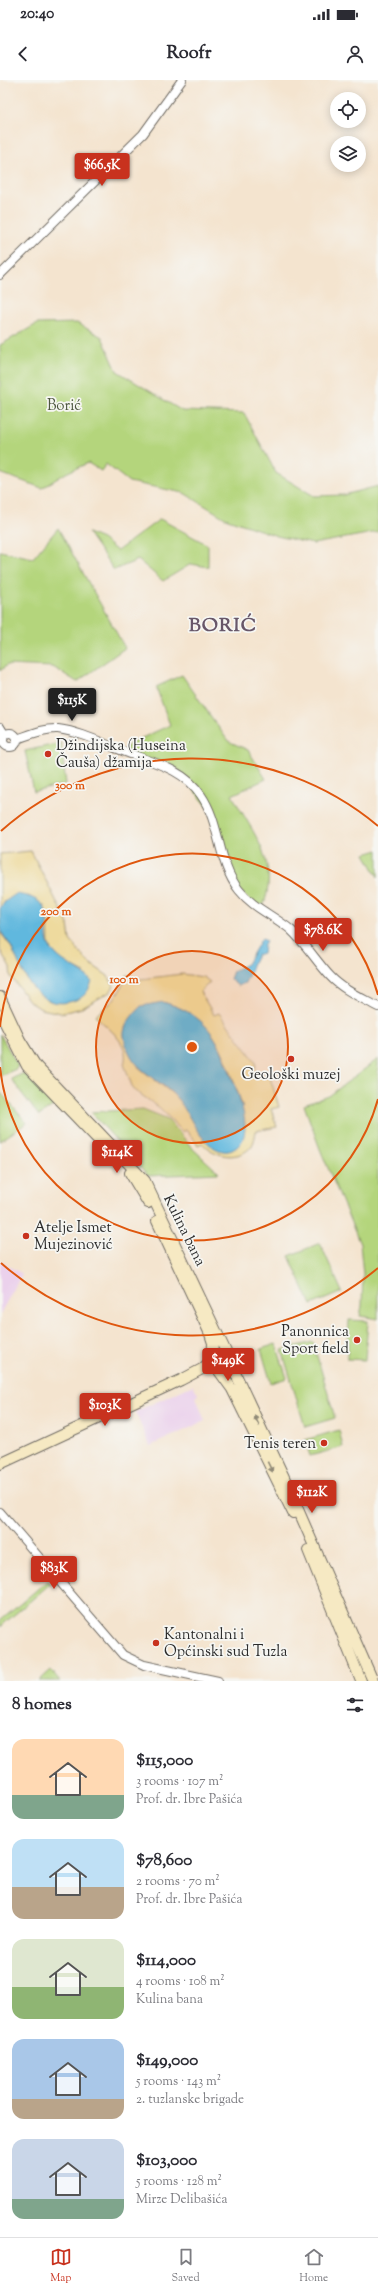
<!DOCTYPE html>
<html lang="en">
<head>
<meta charset="utf-8">
<style>
	body { margin:0; font-family:"Sorts Mill Goudy",serif; background:#f2f2f3; color:#2b2b33; height:100vh; display:flex; flex-direction:column; font-size:15px; white-space:nowrap }
	* { box-sizing:border-box; margin:0 }
	p { font-size:13px; color:#7c7c81 }
	.icon { flex:none; width:22px; height:22px; fill:none; stroke:currentColor; stroke-width:2; stroke-linecap:round; stroke-linejoin:round }
	.map { position:relative; height:1601px; overflow:hidden }
	.drawer { display:flex; flex-direction:column; background:#fff; flex:1 }
	.drawer>* { flex:none }
	.fabs { position:absolute; left:330px; top:12px; display:grid; gap:8px }
	.fabs a { display:grid; place-items:center; width:36px; height:36px; border-radius:50%; background:#fff; box-shadow:0 2px 10px #0003; font-size:20px }
	.price { position:absolute; translate:-50% -34px; padding:0 9px; border-radius:4px; background:#c8321e; color:#fff; font-size:13px; line-height:26px; filter:drop-shadow(0 1px 2px #0008) }
	.price::after { content:''; position:absolute; left:50%; top:24px; width:12px; height:9px; margin-left:-6px; background:inherit; clip-path:polygon(0 0,100% 0,50% 100%) }
	.price.selected { background:#222; color:#fff }
	ul { padding:0; list-style:none }
	li { display:flex; align-items:center; gap:12px; height:100px; padding:0 12px }
	li span { display:grid; place-items:center; flex:none; width:112px; height:80px; border-radius:12px; color:#555 }
	li>.icon { margin-inline-start:auto }
	span .icon { width:48px; height:48px; fill:#fffc; stroke-width:1 }
	li b { font-size:17px }
	h2 { display:flex; justify-content:space-between; align-items:center; height:48px; padding:0 12px; font-size:17px }
	.status { display:flex; justify-content:space-between; align-items:center; height:28px; padding:0 20px; background:#fff; direction:ltr }
	.status svg { height:11px; fill:currentColor }
	header { display:flex; justify-content:space-between; align-items:center; height:52px; padding:0 12px; background:#fff; font-size:18px; font-weight:800 }
	.dock { display:flex; justify-content:space-around; align-items:center; height:56px; border-top:1px solid #e1e1e2; background:#fff; font-size:11px; color:#7c7c81 }
	.dock a { display:grid; justify-items:center; gap:2px }
	.dock .selected { color:#c8321e }
	.map>svg:first-child { display:block }
</style>
</head>
<body>
<div class="status"><b>20:40</b><svg viewBox="0 0 49 12"><path d="M0 12V9h3v3zM5 12V6h3v6zM10 12V3h3v9zM15 12V0h3v12zM26 1h20v11H26zM47 4h2v5h-2z"/></svg></div>
<header><svg class="icon" aria-label="back" viewBox="0 0 24 24"><path d="M15 5l-7 7 7 7"/></svg>Roofr<svg class="icon" aria-label="person" viewBox="0 0 24 24"><circle cx="12" cy="8" r="4"/><path d="M4 21q1-7 8-7t8 7"/></svg></header>
<div class="map">
<svg width="378" height="1601" viewBox="0 0 378 1601">
	<rect width="100%" height="100%" fill="#f6f6f2"/>
	<filter id="ink" filterUnits="userSpaceOnUse"><feTurbulence type="fractalNoise" baseFrequency=".025" numOctaves="2"/><feDisplacementMap in="SourceGraphic" scale="8" xChannelSelector="R" yChannelSelector="G"/><feConvolveMatrix kernelMatrix="1 2 1 2 8 2 1 2 1" color-interpolation-filters="sRGB"/></filter>
	<filter id="wash" filterUnits="userSpaceOnUse"><feTurbulence type="fractalNoise" baseFrequency=".012" numOctaves="4" result="noise"/><feDisplacementMap in="SourceGraphic" scale="16" xChannelSelector="R" yChannelSelector="G"/><feGaussianBlur stdDeviation="0.9" result="paint"/><feColorMatrix in="noise" values="0 0 0 0 0 0 0 0 0 0 0 0 0 0 0 0 0 1.4 0 .05"/><feComposite in="paint" operator="in"/></filter>
	<g filter="url(#wash)">
		<rect width="100%" height="100%" fill="#f4e4cf"/>
		<path fill="#ebd1ec" d="M0,1181L22,1194L0,1234Z
			M193,1305L198,1314L196,1317L205,1341L150,1366L135,1332Z"/>
		<path fill="#b4d57c" stroke="#708054" d="M77,243L102,257L117,291L182,331L244,333L276,393L314,416L344,415L378,406V452L313,464L277,456L225,438L184,413L129,402L106,384L101,391L88,383L66,393L42,408L0,393V265L37,244Z
			M160,439L208,465V487L191,484L163,501L138,480L114,490L88,453L102,459L117,471Z
			M58,448L125,568L77,602L53,587L7,585L0,591V471L33,478Z
			M182,595L228,661L248,670L266,699L232,715C254,755 282,785 261,831L238,809L209,728L184,698L124,671L129,664L170,645L156,607Z
			M61,663L66,704L34,712L25,671Z
			M378,770V797L365,774Z
			M0,954L18,986L16,989L0,996Z
			M378,979V1239L360,1236L362,1226L363,1194L360,1164L320,1069L304,1025L329,1016Z
			M24,993L54,1025L39,1036L11,999Z
			M0,1012L27,1043L0,1061Z
			M143,1029L168,1039L192,1068L219,1093L148,1096L91,1032Z
			M320,1163L342,1212L311,1225L289,1176Z
			M349,1240L368,1241L365,1280L347,1279Z
			M313,1262L335,1338L305,1347L282,1270Z
			M276,1264L287,1298L271,1303L261,1269Z
			M339,1350L343,1367L310,1376L305,1360Z
			M47,1501L50,1504L0,1547V1541Z
			M51,1590L60,1601H39Z"/>
		<path fill="#eeda9e" stroke="#8c8264" fill-rule="evenodd" d="M31,771L68,844L70,860L88,882L108,896L114,906L110,912L82,928L61,933L41,929L30,922L11,897L10,888L0,870V852C4,858 10,864 13,870C25,894 26,908 52,922L85,893L63,882L52,870L49,865L48,837L44,826L29,816L5,821L0,829V774Z
			M182,894L203,897L210,902L200,912L214,935L219,933L256,982L255,997L269,994L279,1027L271,1029L277,1047L256,1051C255,1057 254,1065 249,1069C235,1081 214,1076 202,1063L198,1065L185,1049L183,1052L160,1028L137,1012L132,1006L124,984C131,964 108,948 95,936C114,921 118,917 127,895L141,899ZM163,922C219,938 225,978 243,1027L206,1062L183,1025L173,1014L138,987Z"/>
		<path fill="#61b8de" stroke="#467284" d="M16,814C66,821 36,850 52,870C65,886 81,888 92,902C87,914 83,919 69,922C36,929 24,893 13,871C6,854 0,859 0,838C0,835 0,831 0,829C3,822 10,818 16,814Z
			M262,858L266,861L264,864L263,873L257,875C252,884 250,893 245,903L238,906L230,899L233,891L247,884Z
			M163,922C201,933 215,951 228,987C235,1007 260,1058 232,1070C223,1074 213,1068 207,1062C193,1050 188,1029 174,1015C153,994 131,991 124,957C122,946 134,933 141,926Z"/>
	</g>
	<g filter="url(#ink)">
		<g fill="none" stroke-linecap="round" stroke-linejoin="round">
			<g stroke="#716c64" stroke-width="10">
				<path id="tertiary" d="M0,195L143,54L182,0
					M0,647L5,655
					M3 660a7 7 0 1 1 14 0a7 7 0 1 1-14 0Z
					M17,659C29,655 44,648 58,649C81,652 102,663 123,671C151,682 183,688 201,715C221,744 217,782 239,810C253,828 273,835 291,850C306,864 316,881 330,896C343,910 362,918 378,927
					M0,1432L123,1575L144,1585L218,1601"/>
			</g>
			<g stroke="#716c64" stroke-width="12">
				<path id="secondary" d="M0,917L20,960L36,986L145,1101L227,1274
					M1,935L27,986L110,1072
					M130,1093L148,1123
					M157,1141L210,1254L213,1263L212,1279
					M231,1284L283,1395L373,1601
					M219,1291L232,1309L293,1433
					M0,1384L181,1300L202,1289L212,1280
					M308,1470L361,1601"/>
			</g>
			<use href="#tertiary" stroke="#fff" stroke-width="8"/>
			<use href="#secondary" stroke="#f6e9c3" stroke-width="10"/>
		</g>
		<defs><path id="oneway-solid" d="M-6-.8H1V-3.2L6.5 0L1 3.2V.8H-6Z"/></defs>
		<g fill="#908a77">
			<use href="#oneway-solid" transform="translate(257 1341) rotate(-115)"/>
			<use href="#oneway-solid" transform="translate(270 1387) rotate(64)"/>
		</g>
	</g>
	<circle cx="192" cy="967" r="96" fill="#df570e" fill-opacity=".12"/>
	<g fill="none" stroke="#df570e" stroke-width="2">
		<circle cx="192" cy="967" r="96"/>
		<path d="M378 1019A193 193 0 0 1 0 987M0 947A193 193 0 0 1 378 915"/>
		<path d="M378 1188A289 289 0 0 1 1 1183M1 751A289 289 0 0 1 378 746"/>
	</g>
	<g fill="#c8321e" stroke="#f6f6f2" stroke-width="1.5">
		<circle cx="48" cy="674" r="4"/>
		<circle cx="291" cy="979" r="4"/>
		<circle cx="26" cy="1156" r="4"/>
		<circle cx="357" cy="1260" r="4"/>
		<circle cx="324" cy="1363" r="4"/>
		<circle cx="156" cy="1563" r="4"/>
	</g>
	<g text-anchor="middle" stroke-width="3.5" stroke-linejoin="round" paint-order="stroke">
		<g font-size="15" fill="#4d563f" stroke="#f6f6f2">
			<text x="64" y="330">Borić</text>
		</g>
		<g font-size="15" fill="#2b2b2b" stroke="#f6f6f2" text-anchor="start">
			<text x="56" y="670">Džindijska (Huseina<tspan x="56" dy="17">Čauša) džamija</tspan></text>
			<text x="291" y="999" text-anchor="middle">Geološki muzej</text>
			<text x="34" y="1152">Atelje Ismet<tspan x="34" dy="17">Mujezinović</tspan></text>
			<text x="349" y="1256" text-anchor="end">Panonnica<tspan x="349" dy="17">Sport field</tspan></text>
			<text x="316" y="1368" text-anchor="end">Tenis teren</text>
			<text x="164" y="1559">Kantonalni i<tspan x="164" dy="17">Općinski sud Tuzla</tspan></text>
		</g>
		<g font-size="15" fill="#2b2b2b" stroke="#f6f6f2">
			<text transform="translate(185 1150) rotate(64)" y="5">Kulina bana</text>
		</g>
		<g font-size="19" font-weight="bold" letter-spacing="1" fill="#685769" stroke="#f6f6f2">
			<text x="223" y="551">BORIĆ</text>
		</g>
	</g>
	<circle cx="192" cy="967" r="6" fill="#df570e" stroke="#f6f6f2" stroke-width="2"/>
	<g font-size="12" text-anchor="middle" font-weight="bold" fill="#df570e" stroke="#f6f6f2" stroke-width="3.5" stroke-linejoin="round" paint-order="stroke">
		<text x="70" y="709">300 m</text>
		<text x="56" y="835">200 m</text>
		<text x="124" y="903">100 m</text>
	</g>
</svg>
<div class="fabs">
<a><svg class="icon" aria-label="locate" viewBox="0 0 24 24"><circle cx="12" cy="12" r="6"/><path d="M12 2v4M12 18v4M2 12h4M18 12h4"/></svg></a>
<a><svg class="icon" aria-label="layers" viewBox="0 0 24 24"><path d="M12 4l9 5-9 5-9-5zM3 14l9 5 9-5"/></svg></a>
</div>
<b class="price" style="left:102px;top:107px">$66.5K</b>
<b class="price selected" style="left:72px;top:642px">$115K</b>
<b class="price" style="left:323px;top:872px">$78.6K</b>
<b class="price" style="left:117px;top:1094px">$114K</b>
<b class="price" style="left:228px;top:1302px">$149K</b>
<b class="price" style="left:105px;top:1347px">$103K</b>
<b class="price" style="left:312px;top:1434px">$112K</b>
<b class="price" style="left:54px;top:1510px">$83K</b>
</div>
<section class="drawer">
<h2>8 homes<svg class="icon" aria-label="filters" viewBox="0 0 24 24"><path d="M4 7h16M4 17h16"/><circle cx="9" cy="7" r="2"/><circle cx="15" cy="17" r="2"/></svg></h2>
<ul>
<li><span style="background:linear-gradient(#ffd9b3 70%,#7fa58c 0)"><svg class="icon" aria-label="home" viewBox="0 0 24 24"><path d="M3 11l9-7 9 7M6 9v11h12V9"/></svg></span><div><b>$115,000</b><p>3 rooms · 107 m²</p><p>Prof. dr. Ibre Pašića</p></div></li>
<li><span style="background:linear-gradient(#bfe0f5 60%,#b9a48a 0)"><svg class="icon" aria-label="home" viewBox="0 0 24 24"><path d="M3 11l9-7 9 7M6 9v11h12V9"/></svg></span><div><b>$78,600</b><p>2 rooms · 70 m²</p><p>Prof. dr. Ibre Pašića</p></div></li>
<li><span style="background:linear-gradient(#dfe7d0 60%,#8fb573 0)"><svg class="icon" aria-label="home" viewBox="0 0 24 24"><path d="M3 11l9-7 9 7M6 9v11h12V9"/></svg></span><div><b>$114,000</b><p>4 rooms · 108 m²</p><p>Kulina bana</p></div></li>
<li><span style="background:linear-gradient(#a9c7e8 75%,#b9a48a 0)"><svg class="icon" aria-label="home" viewBox="0 0 24 24"><path d="M3 11l9-7 9 7M6 9v11h12V9"/></svg></span><div><b>$149,000</b><p>5 rooms · 143 m²</p><p>2. tuzlanske brigade</p></div></li>
<li><span style="background:linear-gradient(#c9d6e8 75%,#7fa58c 0)"><svg class="icon" aria-label="home" viewBox="0 0 24 24"><path d="M3 11l9-7 9 7M6 9v11h12V9"/></svg></span><div><b>$103,000</b><p>5 rooms · 128 m²</p><p>Mirze Delibašića</p></div></li>
</ul>
</section>
<nav class="dock">
<a class="selected"><svg class="icon" aria-label="map" viewBox="0 0 24 24"><path d="M3 6l6-2 6 2 6-2v14l-6 2-6-2-6 2zM9 4v14M15 6v14"/></svg>Map</a>
<a><svg class="icon" aria-label="saved" viewBox="0 0 24 24"><path d="M7 4h10v16l-5-4-5 4z"/></svg>Saved</a>
<a><svg class="icon" aria-label="home" viewBox="0 0 24 24"><path d="M3 11l9-7 9 7M6 9v11h12V9"/></svg>Home</a>
</nav>
</body>
</html>
